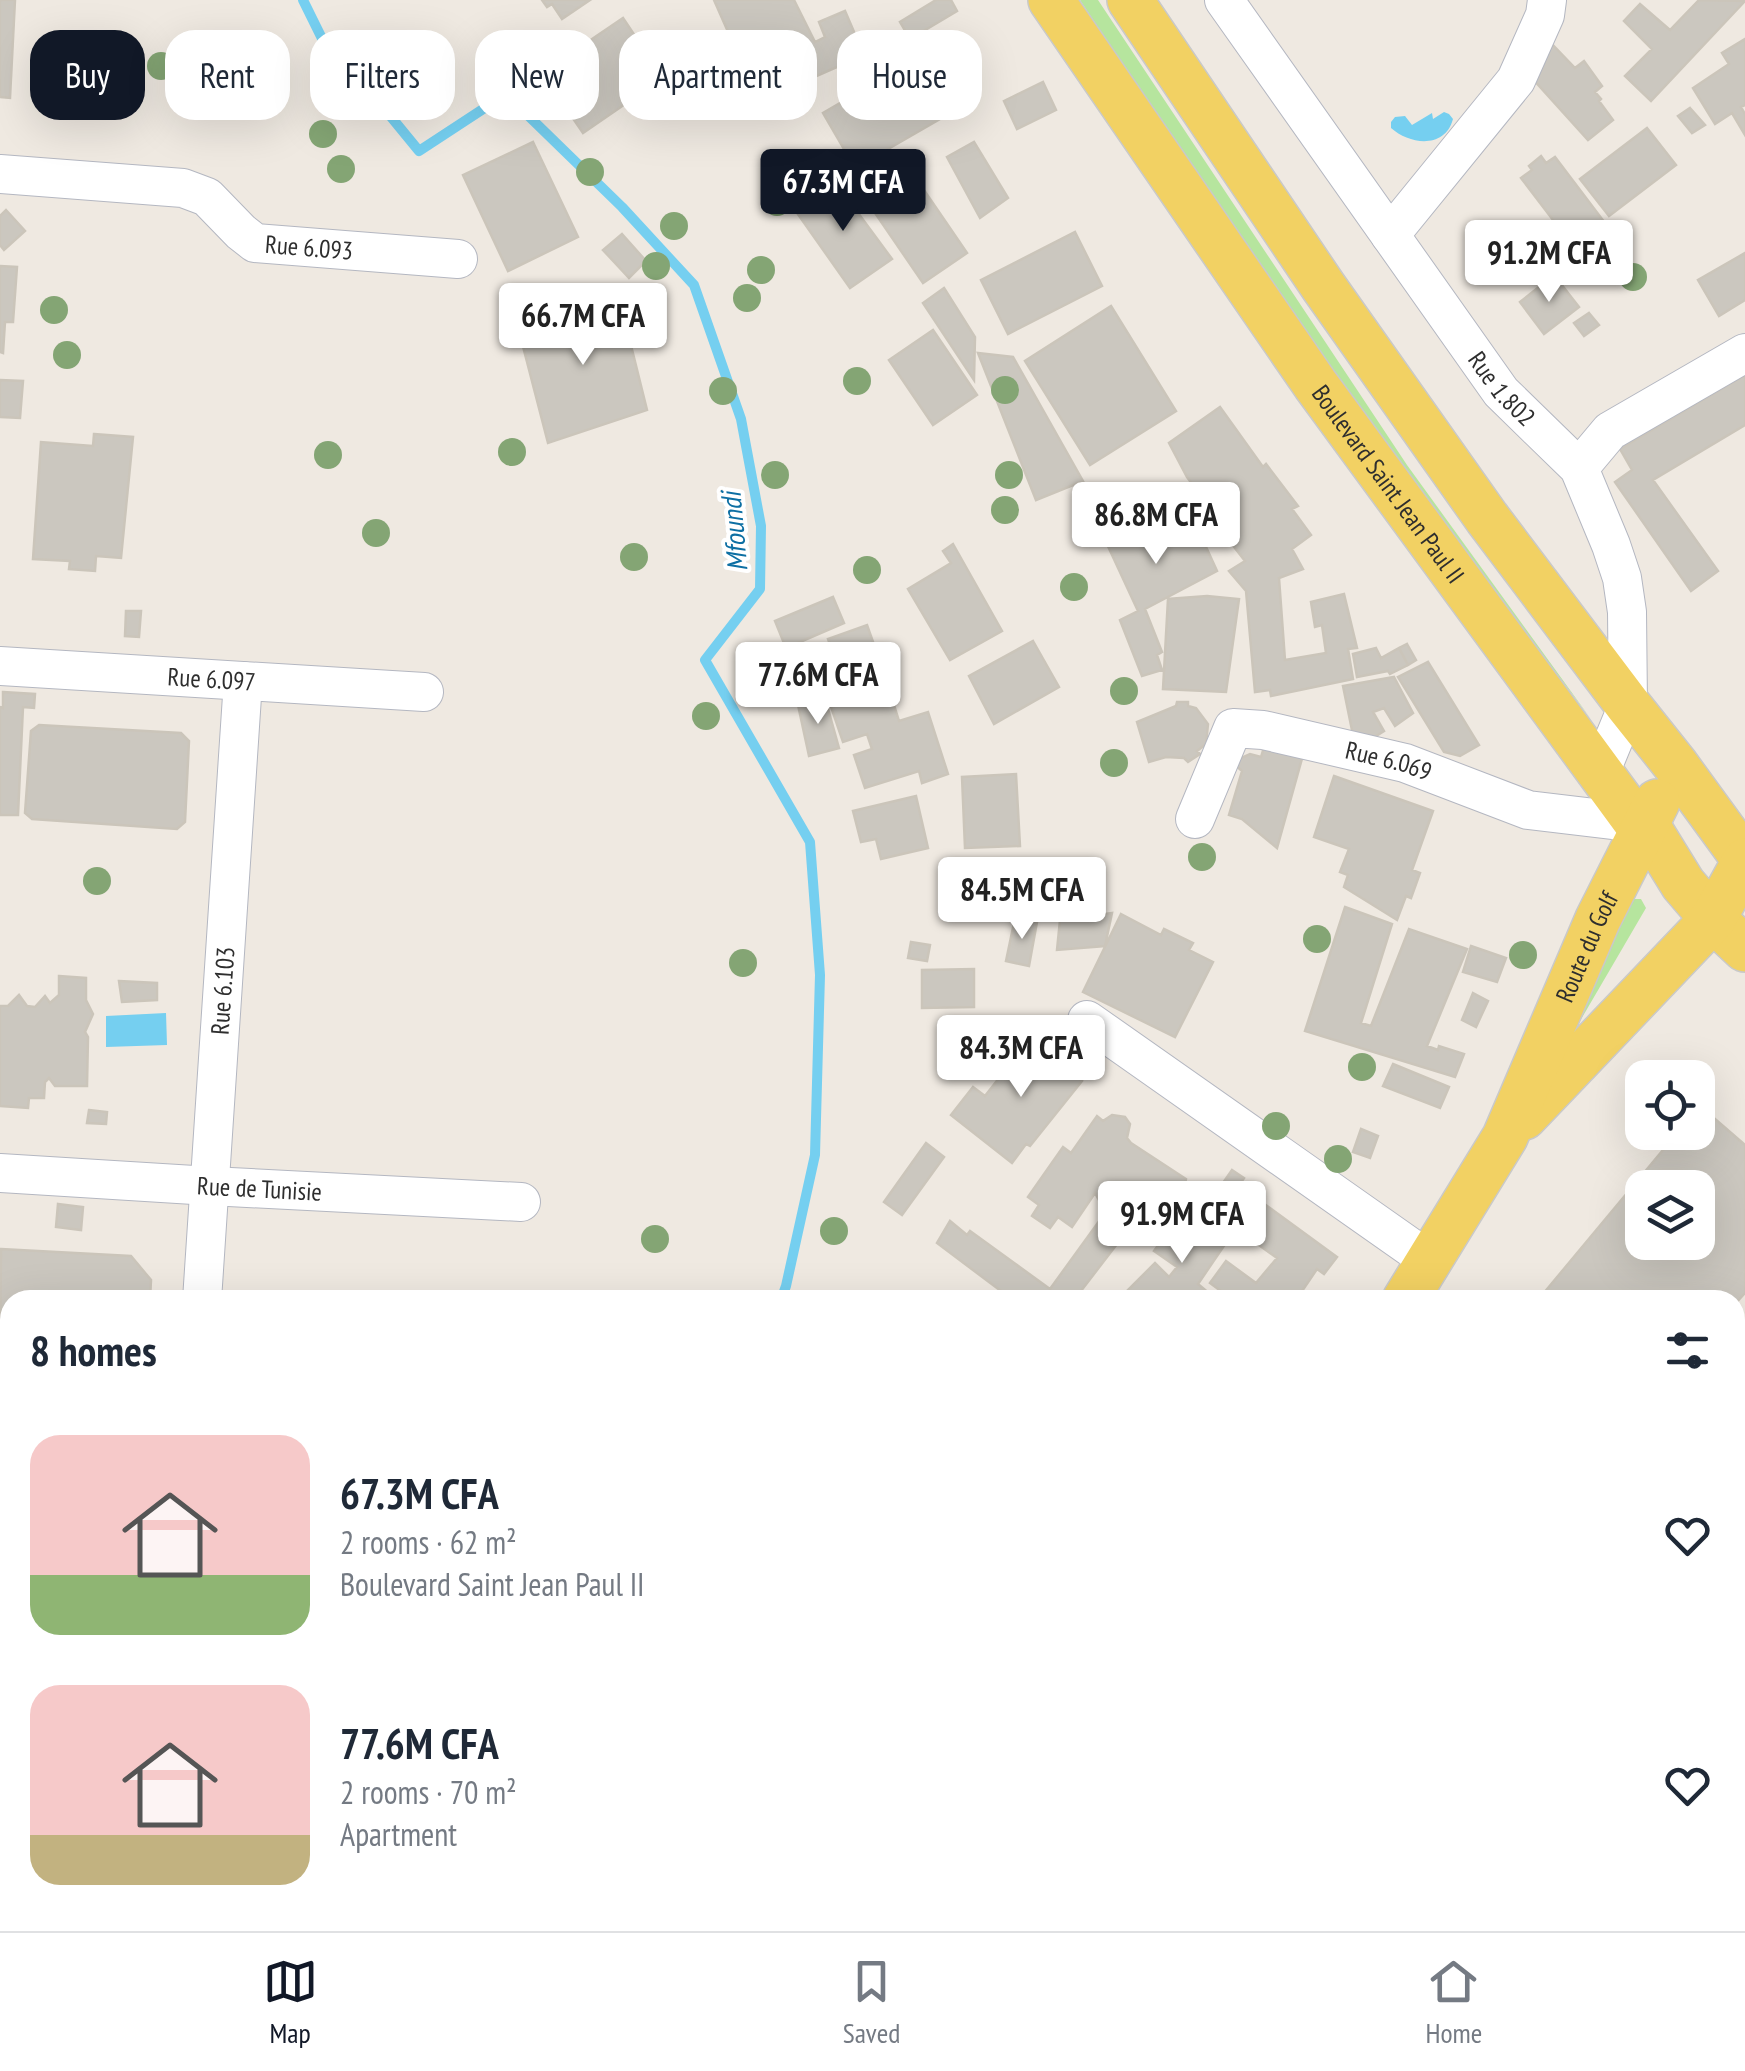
<!DOCTYPE html>
<html lang="en">
<head>
<meta charset="utf-8">
<style>
	body { margin:0; font-family:"PT Sans Narrow",sans-serif; background:#f6f6f7; color:#1f2937; height:100vh; display:flex; flex-direction:column; font-size:38px; white-space:nowrap }
	* { box-sizing:border-box; margin:0 }
	p { font-size:32px; color:#747a83 }
	.icon { flex:none; width:55px; height:55px; fill:none; stroke:currentColor; stroke-width:2; stroke-linecap:round; stroke-linejoin:round }
	.map { position:relative; flex:1; overflow:hidden }
	.sheet { position:absolute; left:0px; top:1290px; width:1745px; height:642px; display:flex; flex-direction:column; background:#fff; border-radius:30px 30px 0 0; box-shadow:0 10px 40px #0002 }
	.sheet>* { flex:none }
	.top-card { position:absolute; left:30px; top:30px; width:1000px; height:90px; display:flex; gap:20px }
	.controls { position:absolute; left:1625px; top:1060px; display:grid; gap:20px }
	.controls a { display:grid; place-items:center; width:90px; height:90px; border-radius:20px; background:#fff; box-shadow:0 10px 40px #0002; font-size:50px }
	.price { position:absolute; translate:-50% -85px; padding:0 22px; border-radius:10px; background:#fff; color:#222; font-size:32px; line-height:65px; filter:drop-shadow(0 2px 5px #0008) }
	.price::after { content:''; position:absolute; left:50%; top:60px; width:30px; height:22px; margin-left:-15px; background:inherit; clip-path:polygon(0 0,100% 0,50% 100%) }
	.price.current { background:#111827; color:#fff }
	ul { padding:0; list-style:none }
	li { display:flex; align-items:center; gap:30px; height:250px; padding:0 30px }
	li span { display:grid; place-items:center; flex:none; width:280px; height:200px; border-radius:30px; color:#555 }
	li>.icon { margin-inline-start:auto }
	span .icon { width:120px; height:120px; fill:#fffc; stroke-width:1 }
	li b { font-size:42px }
	h2 { display:flex; justify-content:space-between; align-items:center; height:120px; padding:0 30px; font-size:42px }
	.tag { padding:0 35px; border-radius:30px; background:#fff; box-shadow:0 10px 40px #0002; font-size:35px; line-height:90px }
	.tag.current { background:#111827; color:#fff }
	.menu { display:flex; justify-content:space-around; align-items:center; height:140px; border-top:2px solid #e0e1e3; background:#fff; font-size:28px; color:#747a83 }
	.menu a { display:grid; justify-items:center; gap:5px }
	.menu .current { color:#111827 }
	.map>svg:first-child { display:block }
</style>
</head>
<body>
<div class="map">
<svg width="1745" height="1931" viewBox="0 0 1745 1931">
	<rect width="100%" height="100%" fill="#efe9e1"/>
	<path fill="#b6e59e" d="M1080,0H1098L1407,465L1591,719L1468,556L1400,460L1376,435L1264,278Z
		M1634,899H1641L1646,908L1559,1057L1555,1056Z
		M1745,1771V1923L1735,1913V1782Z"/>
	<path fill="#75cff0" d="M1444,112L1449,114L1453,119C1445,149 1410,145 1391,128V122L1395,117L1405,116L1412,125L1432,113L1433,119Z
		M166,1013L167,1045L106,1047V1016Z"/>
	<g fill="none" stroke-linecap="round" stroke-linejoin="round">
		<path stroke="#75cff0" stroke-width="10" d="M303,0L342,79L378,101L419,151L506,94L622,207L694,285L741,419L761,526L760,589L705,660L810,842L820,975L815,1155L786,1286L781,1300"/>
	</g>
	<path fill="#cbc7bf" stroke="#cbc5ba" stroke-width="2.5" fill-rule="evenodd" d="M0,0H15L10,98L0,97Z
		M542,0H590L562,19L552,4L547,7Z
		M714,0H794L815,42L825,37L819,22L845,11L864,55L735,112L720,79L744,68Z
		M936,0H951L957,11L910,39L900,22Z
		M1699,0L1745,1L1651,101L1625,76L1652,49L1624,21L1640,4L1670,30Z
		M623,18L663,78L583,133L542,73Z
		M1745,39V105L1741,107L1745,114V135L1732,113L1715,124L1693,88L1729,64L1722,53Z
		M903,43L940,119L855,168L823,113L864,89L853,71Z
		M1551,43L1575,68L1584,61L1602,86L1595,92L1601,99L1599,101L1613,120L1588,140L1532,78Z
		M1043,82L1056,110L1017,129L1004,101Z
		M1690,108L1705,125L1692,133L1678,116Z
		M1647,128L1676,165L1609,216L1580,179Z
		M533,142L578,237L508,271L463,175Z
		M974,142L1008,198L980,218L947,157Z
		M1541,156L1546,163L1555,157L1605,223L1596,231L1588,228L1566,237L1521,178L1532,170L1529,166Z
		M902,158L967,253L923,283L858,188Z
		M833,179L892,259L850,288L795,210Z
		M6,210L25,231L4,250L0,245V216Z
		M1543,228L1555,245L1505,281L1487,258L1524,229L1531,237Z
		M1075,232L1102,286L1008,334L981,280Z
		M622,234L646,261L629,278L603,250Z
		M1745,253V300L1719,316L1698,280Z
		M0,266L17,267L13,322H5L3,353L0,352Z
		M1554,275L1579,307L1544,334L1520,302Z
		M944,288L975,337L974,380L923,303Z
		M618,293L647,410L548,443L518,327Z
		M1111,306L1176,411L1090,465L1025,361Z
		M1589,313L1599,325L1584,336L1574,323Z
		M933,330L977,395L933,425L889,360Z
		M978,353L1013,357L1083,481L1036,500Z
		M1745,375V425L1653,480L1718,571L1691,591L1615,482L1632,470L1620,449Z
		M0,380L23,381L20,418L0,417Z
		M1220,407L1263,467L1266,464L1298,506L1292,509L1311,535L1292,549L1303,569L1279,578L1285,660L1326,653L1322,625L1315,627L1311,602L1344,594L1357,648L1348,649L1353,679L1271,696L1270,690L1255,692L1246,591L1229,571L1245,561L1224,534L1219,538L1199,511L1207,504L1187,477L1169,443Z
		M94,434L133,437L121,558L96,556L95,571L69,569L70,561L33,559L41,442L93,446Z
		M1181,492L1217,571L1145,609L1162,652L1157,655L1162,670L1142,676L1120,620L1138,611L1101,531Z
		M953,544L1002,631L950,660L908,589L951,563L943,551Z
		M1207,596L1239,599L1226,692L1163,689L1168,599Z
		M833,597L844,623L786,648L775,621Z
		M126,611H141L139,637L125,636Z
		M867,625L883,670L844,684L828,639Z
		M1033,641L1059,687L994,724L969,676Z
		M1407,644L1416,660L1408,665L1399,648Z
		M1376,648L1381,658L1399,648L1408,665L1390,674L1388,671L1357,677L1353,654Z
		M1428,662L1479,745L1460,756L1444,752L1398,677Z
		M834,669L840,688L792,702L787,684Z
		M885,676L899,721L928,712L948,774L922,783L919,771L865,788L854,755L872,749L867,734L843,742L827,695Z
		M1394,677L1413,713L1395,726L1384,708L1373,712L1384,731L1365,743L1354,740L1343,686Z
		M3,692L35,694L34,708L23,707L18,815H0V707L3,708Z
		M825,698L839,748L809,756L798,705Z
		M1177,702H1188V706L1196,708L1208,724L1206,744L1197,751L1200,754L1188,762L1184,758L1166,757L1149,762L1137,722L1176,706Z
		M39,725L181,733L189,741L185,822L177,829L32,819L25,813L31,731Z
		M1265,744L1303,755L1277,848L1242,819L1229,815L1242,771L1232,762L1250,754L1261,757Z
		M1016,774L1020,846L965,848L962,777Z
		M1334,776L1433,811L1412,870L1420,873L1411,898L1406,896L1397,920L1344,887L1348,875L1340,872L1349,849L1314,837Z
		M916,796L928,848L881,859L876,839L861,842L853,811Z
		M1345,907L1392,924L1361,1023L1371,1026L1409,929L1467,949L1427,1046L1438,1050L1439,1046L1464,1054L1455,1077L1305,1031Z
		M1112,913L1105,946L1057,950L1060,920Z
		M1121,914L1161,935L1164,929L1193,943L1189,950L1213,962L1175,1037L1083,992Z
		M1015,918L1037,922L1029,966L1006,961Z
		M911,942L930,945L927,961L908,958Z
		M1471,946L1506,958L1497,982L1463,972Z
		M974,969V1007L922,1008V970Z
		M59,976L86,978V1000L93,1014L85,1032L88,1037L87,1086H55L49,1078L45,1082L44,1098H29L28,1108L0,1106V1006H8L19,995L27,1006L35,1007L45,996L50,1003L59,995Z
		M119,981L157,983V1000L122,1002Z
		M1473,993L1488,1001L1476,1027L1462,1020Z
		M1039,1036L1080,1068L1074,1075L1082,1081L1030,1146L1026,1144L1012,1163L951,1115L973,1087L985,1096L1003,1073L1007,1076Z
		M1393,1064L1449,1087L1440,1108L1383,1086Z
		M1700,1106L1745,1145V1293L1735,1304V1300H1538L1678,1132H1698V1109ZM1642,1188H1698V1242H1642Z
		M89,1110L107,1112L106,1124L87,1123Z
		M1112,1115L1125,1117L1130,1124L1127,1138L1131,1143L1186,1179L1183,1192L1174,1206L1161,1216L1117,1184L1111,1201L1100,1202L1095,1193L1072,1227L1058,1217L1050,1228L1032,1216L1039,1205L1028,1197L1063,1147L1071,1153L1097,1116L1103,1121Z
		M1361,1129L1378,1136L1370,1158L1353,1152Z
		M926,1143L944,1157L902,1215L884,1202Z
		M1232,1170L1244,1178L1235,1191L1223,1183Z
		M1263,1203L1337,1257L1324,1274L1317,1269L1296,1300H1233L1210,1283L1226,1261L1256,1283L1277,1258L1242,1233Z
		M58,1204L83,1207L81,1230L56,1227Z
		M1105,1213L1127,1231L1074,1300H1013L937,1243L950,1221L967,1235L970,1231L1050,1289Z
		M1214,1217L1234,1231L1198,1284L1217,1300H1118L1155,1263L1169,1277L1177,1267L1154,1251L1173,1225L1195,1243Z
		M1,1249L131,1256L151,1280L150,1300H10V1357L0,1356Z
		M8,1400H10V1483L0,1481V1438L2,1437L0,1429L6,1420Z
		M10,1775V1843H0V1784L5,1776Z
		M0,1865H10V1918H0Z
		M480,1922H515L523,1927L520,1931H476Z
		M521,1922H599L602,1927L596,1931H526Z
		M603,1922H728L731,1931H606Z
		M842,1922H923L915,1931H851Z
		M1089,1922H1151L1145,1931H1100Z
		M1305,1922H1416L1409,1931H1298Z"/>
	<g fill="none" stroke-linecap="round" stroke-linejoin="round">
		<g stroke="#b4b7c1" stroke-width="40">
			<g id="minor">
				<path id="s1" d="M1224,0L1501,392L1579,468L1611,545L1622,578L1627,612L1628,705L1600,773"/>
				<path id="s2" d="M0,174L183,188L207,197L241,232L255,243L458,259"/>
				<path d="M1390,235L1516,80L1545,15L1547,0"/>
				<path d="M1579,468L1610,431L1745,353"/>
				<path id="s3" d="M0,666L424,692"/>
				<path id="s4" d="M1195,819L1233,728L1263,730L1405,763L1528,810L1637,823"/>
				<path d="M1087,1020L1430,1261"/>
				<path id="s5" d="M0,1173L210,1186L521,1202"/>
				<path id="s6" d="M202,1300L243,681"/>
				<path d="M0,1688L10,1689"/>
				<path d="M393,1922L400,1931"/>
				<path d="M160,1931L161,1922"/>
			</g>
		</g>
		<g stroke="#c9c9c9" stroke-width="48">
			<g id="major">
				<path id="s7" d="M1051,0L1315,384L1637,823L1646,824L1683,884L1713,919L1745,949"/>
				<path d="M1130,0L1323,286L1487,518L1628,705L1675,764L1745,860"/>
				<path d="M1524,1117L1713,919L1745,861"/>
				<path id="s8" d="M1405,1300L1505,1137L1598,919L1657,802"/>
				<path d="M956,1931L963,1922"/>
			</g>
		</g>
		<use href="#minor" stroke="#fff" stroke-width="38"/>
		<use href="#major" stroke="#f2d163" stroke-width="45"/>
	</g>
	<g fill="#84a574">
		<circle cx="502" cy="59" r="14"/>
		<circle cx="161" cy="66" r="14"/>
		<circle cx="323" cy="134" r="14"/>
		<circle cx="341" cy="169" r="14"/>
		<circle cx="590" cy="172" r="14"/>
		<circle cx="777" cy="202" r="14"/>
		<circle cx="674" cy="226" r="14"/>
		<circle cx="656" cy="266" r="14"/>
		<circle cx="761" cy="270" r="14"/>
		<circle cx="1633" cy="277" r="14"/>
		<circle cx="747" cy="298" r="14"/>
		<circle cx="54" cy="310" r="14"/>
		<circle cx="67" cy="355" r="14"/>
		<circle cx="857" cy="381" r="14"/>
		<circle cx="1005" cy="390" r="14"/>
		<circle cx="723" cy="391" r="14"/>
		<circle cx="512" cy="452" r="14"/>
		<circle cx="328" cy="455" r="14"/>
		<circle cx="775" cy="475" r="14"/>
		<circle cx="1009" cy="475" r="14"/>
		<circle cx="1005" cy="510" r="14"/>
		<circle cx="376" cy="533" r="14"/>
		<circle cx="634" cy="557" r="14"/>
		<circle cx="867" cy="570" r="14"/>
		<circle cx="1074" cy="587" r="14"/>
		<circle cx="1124" cy="691" r="14"/>
		<circle cx="706" cy="716" r="14"/>
		<circle cx="1114" cy="763" r="14"/>
		<circle cx="1202" cy="857" r="14"/>
		<circle cx="97" cy="881" r="14"/>
		<circle cx="1317" cy="939" r="14"/>
		<circle cx="1523" cy="955" r="14"/>
		<circle cx="743" cy="963" r="14"/>
		<circle cx="1362" cy="1067" r="14"/>
		<circle cx="1276" cy="1126" r="14"/>
		<circle cx="1338" cy="1159" r="14"/>
		<circle cx="834" cy="1231" r="14"/>
		<circle cx="655" cy="1239" r="14"/>
	</g>
	<g text-anchor="middle" stroke-width="8" stroke-linejoin="round" paint-order="stroke">
		<g font-size="25" fill="#2e2e2e" stroke="#fff">
			<text dy="9" stroke="none"><textPath href="#s2" startOffset="330">Rue 6.093</textPath></text>
			<text dy="9" stroke="none"><textPath href="#s1" startOffset="478">Rue 1.802</textPath></text>
			<text dy="9" stroke="none"><textPath href="#s7" startOffset="590">Boulevard Saint Jean Paul II</textPath></text>
			<text dy="9" stroke="none"><textPath href="#s3" startOffset="212">Rue 6.097</textPath></text>
			<text dy="9" stroke="none"><textPath href="#s4" startOffset="258">Rue 6.069</textPath></text>
			<text dy="9" stroke="none"><textPath href="#s8" startOffset="398">Route du Golf</textPath></text>
			<text dy="9" stroke="none"><textPath href="#s6" startOffset="310">Rue 6.103</textPath></text>
			<text dy="9" stroke="none"><textPath href="#s5" startOffset="260">Rue de Tunisie</textPath></text>
		</g>
		<g font-size="28" font-style="italic" fill="#0d6fa3" stroke="#fff">
			<text transform="translate(734 532) rotate(-95)" y="10">Mfoundi</text>
		</g>
	</g>
</svg>
<div class="controls">
<a><svg class="icon" aria-label="locate" viewBox="0 0 24 24"><circle cx="12" cy="12" r="6"/><path d="M12 2v4M12 18v4M2 12h4M18 12h4"/></svg></a>
<a><svg class="icon" aria-label="layers" viewBox="0 0 24 24"><path d="M12 4l9 5-9 5-9-5zM3 14l9 5 9-5"/></svg></a>
</div>
<b class="price current" style="left:843px;top:234px">67.3M CFA</b>
<b class="price" style="left:1549px;top:305px">91.2M CFA</b>
<b class="price" style="left:583px;top:368px">66.7M CFA</b>
<b class="price" style="left:1156px;top:567px">86.8M CFA</b>
<b class="price" style="left:818px;top:727px">77.6M CFA</b>
<b class="price" style="left:1022px;top:942px">84.5M CFA</b>
<b class="price" style="left:1021px;top:1100px">84.3M CFA</b>
<b class="price" style="left:1182px;top:1266px">91.9M CFA</b>
<div class="top-card">
<a class="tag current">Buy</a>
<a class="tag">Rent</a>
<a class="tag">Filters</a>
<a class="tag">New</a>
<a class="tag">Apartment</a>
<a class="tag">House</a>
</div>
<section class="sheet">
<h2>8 homes<svg class="icon" aria-label="filters" viewBox="0 0 24 24"><path d="M4 7h16M4 17h16"/><circle cx="9" cy="7" r="2"/><circle cx="15" cy="17" r="2"/></svg></h2>
<ul>
<li><span style="background:linear-gradient(#f6c9c9 70%,#8fb573 0)"><svg class="icon" aria-label="home" viewBox="0 0 24 24"><path d="M3 11l9-7 9 7M6 9v11h12V9"/></svg></span><div><b>67.3M CFA</b><p>2 rooms · 62 m²</p><p>Boulevard Saint Jean Paul II</p></div><svg class="icon" aria-label="heart" viewBox="0 0 24 24"><path d="M12 20l-8-8c-3-5 5-10 8-4 3-6 11-1 8 4z"/></svg></li>
<li><span style="background:linear-gradient(#f6c9c9 75%,#c2b280 0)"><svg class="icon" aria-label="home" viewBox="0 0 24 24"><path d="M3 11l9-7 9 7M6 9v11h12V9"/></svg></span><div><b>77.6M CFA</b><p>2 rooms · 70 m²</p><p>Apartment</p></div><svg class="icon" aria-label="heart" viewBox="0 0 24 24"><path d="M12 20l-8-8c-3-5 5-10 8-4 3-6 11-1 8 4z"/></svg></li>
</ul>
</section>
</div>
<nav class="menu">
<a class="current"><svg class="icon" aria-label="map" viewBox="0 0 24 24"><path d="M3 6l6-2 6 2 6-2v14l-6 2-6-2-6 2zM9 4v14M15 6v14"/></svg>Map</a>
<a><svg class="icon" aria-label="saved" viewBox="0 0 24 24"><path d="M7 4h10v16l-5-4-5 4z"/></svg>Saved</a>
<a><svg class="icon" aria-label="home" viewBox="0 0 24 24"><path d="M3 11l9-7 9 7M6 9v11h12V9"/></svg>Home</a>
</nav>
</body>
</html>
